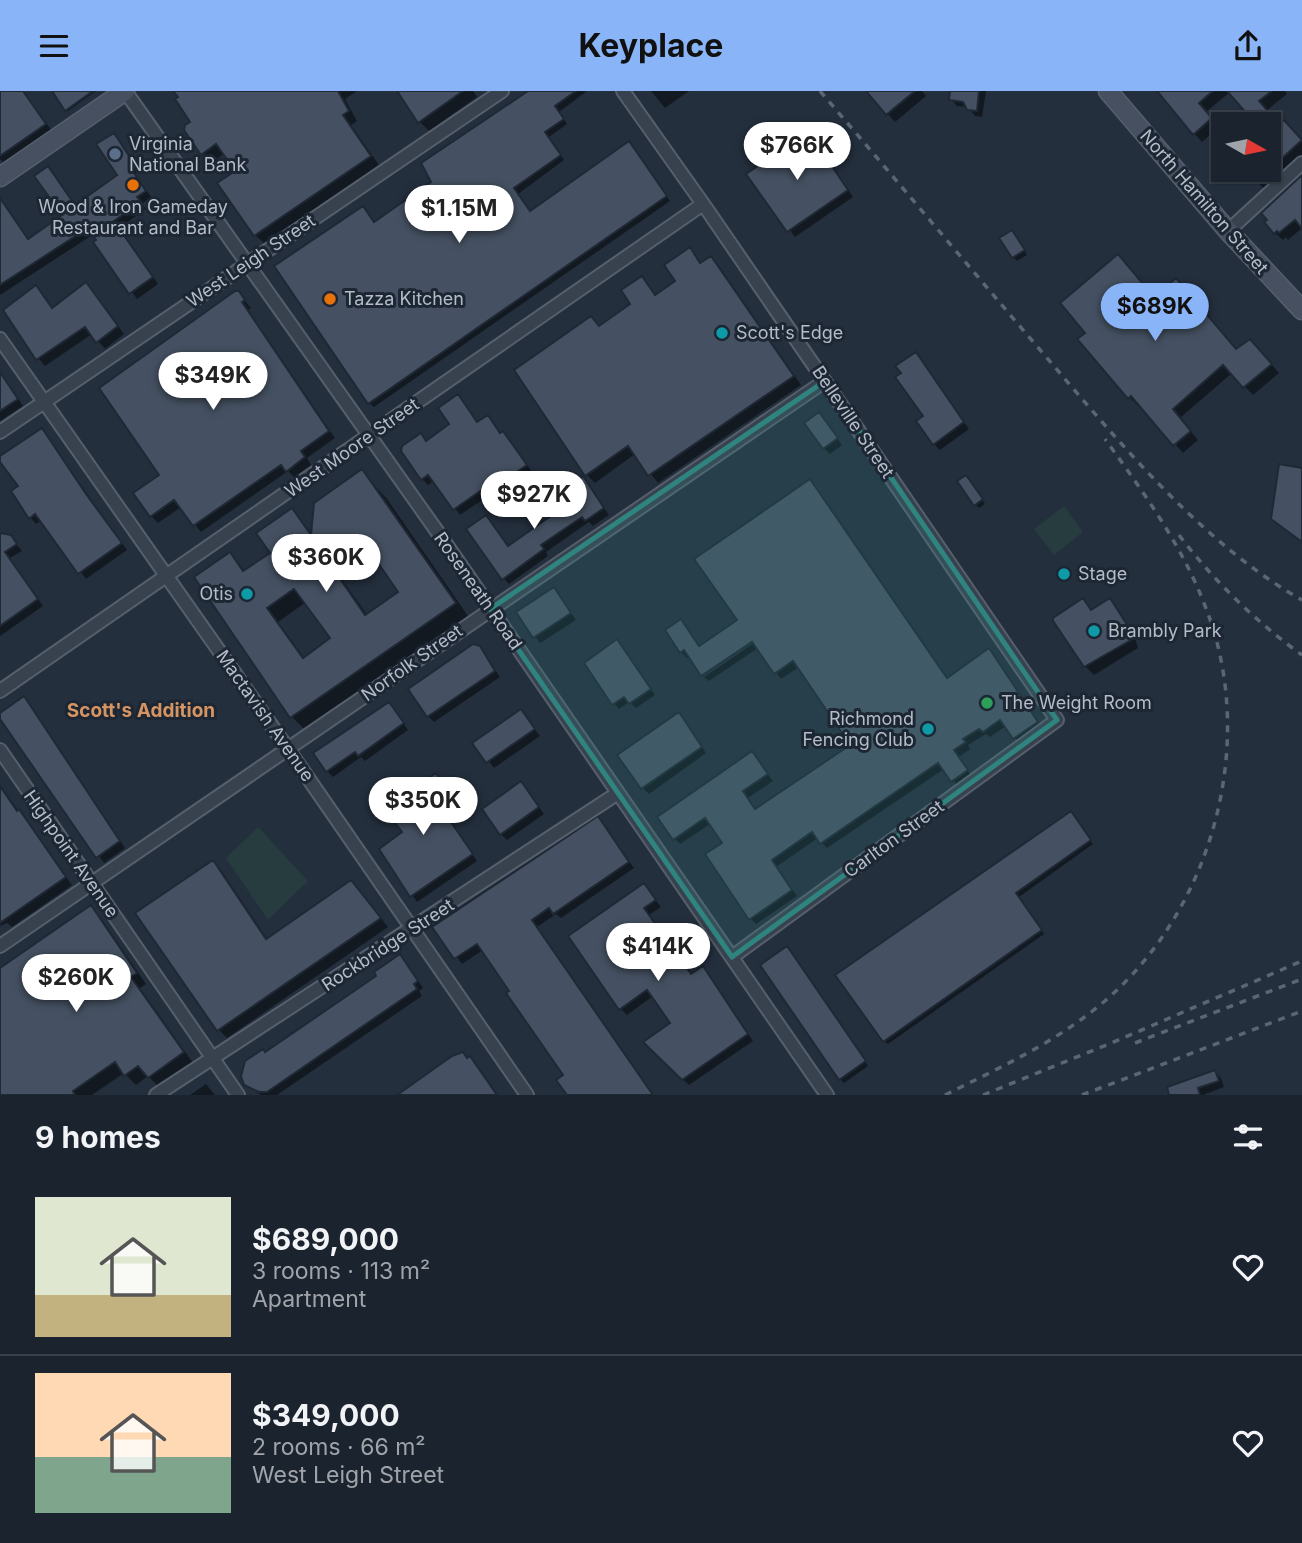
<!DOCTYPE html>
<html lang="en">
<head>
<meta charset="utf-8">
<style>
	body { margin:0; font-family:Inter,sans-serif; background:#282f3a; color:#f1f3f6; height:100vh; display:flex; flex-direction:column; font-size:26px; white-space:nowrap }
	* { box-sizing:border-box; margin:0 }
	p { font-size:23px; color:#a0a4aa }
	.icon { flex:none; width:38px; height:38px; fill:none; stroke:currentColor; stroke-width:2; stroke-linecap:round; stroke-linejoin:round }
	.map { position:relative; height:1004px; overflow:hidden }
	.panel { display:flex; flex-direction:column; background:#1b232e; flex:1 }
	.panel>* { flex:none }
	.needle { width:46px; rotate:99deg }
	.fabs { position:absolute; left:1211px; top:21px; display:grid; gap:14px }
	.fabs a { display:grid; place-items:center; width:70px; height:70px; border-radius:0px; background:#1b232e; box-shadow:0 2px 5px #0004,0 0 0 2px #39404a; font-size:35px }
	.price { position:absolute; translate:-50% -60px; padding:0 16px; border-radius:24px; background:#fff; color:#222; font-size:23px; line-height:46px; filter:drop-shadow(0 2px 4px #0008) }
	.price::after { content:''; position:absolute; left:50%; top:42px; width:21px; height:16px; margin-left:-10px; background:inherit; clip-path:polygon(0 0,100% 0,50% 100%) }
	.price.active { background:#8ab4f8; color:#111 }
	ul { padding:0; list-style:none }
	li { display:flex; align-items:center; gap:21px; height:175px; padding:0 35px }
	li+li { border-top:2px solid #39404a }
	li span { display:grid; place-items:center; flex:none; width:196px; height:140px; border-radius:0px; color:#555 }
	li>.icon { margin-inline-start:auto }
	span .icon { width:84px; height:84px; fill:#fffc; stroke-width:1 }
	li b { font-size:30px }
	h2 { display:flex; justify-content:space-between; align-items:center; height:84px; padding:0 35px; font-size:30px }
	header { display:flex; justify-content:space-between; align-items:center; height:91px; padding:0 35px; background:#8ab4f8; color:#111; font-size:32px; font-weight:700 }
	.map>svg:first-child { display:block }
</style>
</head>
<body>
<header><svg class="icon" aria-label="menu" viewBox="0 0 24 24"><path d="M4 6h16M4 12h16M4 18h16"/></svg>Keyplace<svg class="icon" aria-label="share" viewBox="0 0 24 24"><path d="M12 15V3M7 8l5-5 5 5M5 13v7h14v-7"/></svg></header>
<div class="map">
<svg width="1302" height="1004" viewBox="0 0 1302 1004">
	<rect width="100%" height="100%" fill="#242f3e"/>
	<path fill="#263c3f" d="M1064,415L1083,441L1054,464L1034,438Z
		M258,736L308,790L268,829L226,767Z"/>
	<path fill="#0007" fill-rule="evenodd" d="M0,0H23L52,40L5,73L0,68Z
		M54,0H96L68,20Z
		M175,0H357L345,8L357,30L351,34L379,74L265,153L255,144L238,80L225,62L211,72L202,63L192,31Z
		M399,0H473L477,6L429,40L420,31Z
		M531,0H587L559,21L567,33L549,46L564,69L518,103L531,121L634,58L670,110L374,316L369,312L363,117L375,132L434,91Z
		M651,0H689L665,17Z
		M868,0H922L926,5L895,31Z
		M952,0H986L982,26L975,25L968,16L957,15L951,8Z
		M1156,0H1285L1287,3L1266,20L1275,29L1292,39L1302,50V66L1265,99L1247,79H1269V33H1242L1251,25L1230,1L1206,21L1219,36L1202,51Z
		M113,44L139,80L135,83L151,106L142,113L146,118L119,137L158,193L137,208L96,152L99,149L94,143L0,204V110L29,149L120,84Z
		M806,44L820,63L821,61L827,67L853,106L795,146L749,84Z
		M1302,88V137L1288,149L1286,146L1283,149L1275,142Z
		M1015,145L1027,164L1017,170L1013,166Z
		M690,159L702,173L711,167L719,175L801,294L658,392L635,363L595,392L587,384L516,280L591,227L600,236L633,214L641,188L656,205L678,190Z
		M36,197L53,218L93,201L124,243L105,258L92,243L45,275L38,267Z
		M238,202L251,217L248,219L335,347L307,367L311,374L294,386L288,380L201,441L181,416L158,432L151,425L162,384Z
		M1155,207L1237,260L1258,258L1279,282L1253,304L1232,282L1180,327L1198,349L1183,362L1140,313L1138,315L1130,307L1080,248Z
		M916,264L969,338L940,359L934,353L926,325Z
		M0,280L23,315L0,330Z
		M819,323L842,354L830,363L824,357Z
		M488,326L501,343L503,342L509,348L532,381L503,400L500,397L460,424L435,389L428,394L422,388L421,345L427,351L478,333Z
		M42,339L127,459L86,488L42,429L36,433L31,427L14,400L21,396L0,368Z
		M362,381L387,408L468,525L305,639L292,626L196,487L230,463L246,481L273,462L292,419L312,443ZM374,464L401,502L368,525L341,487ZM306,511L333,548L305,568L278,531Z
		M583,388L609,424L593,435L589,431L546,461L548,465L509,493L503,487L486,426L509,456L574,411Z
		M810,390L948,588L989,559L1043,638L1020,653L1006,635L990,646L986,643L968,654L970,658L959,666L972,686L958,695L944,678L827,757L818,747L776,776L797,805L756,833L750,827L724,752L710,733L680,753L674,747L752,662L773,690L748,707L756,720L852,654L799,576L781,588L758,557L709,590L704,586L760,548L687,567L681,561V530L700,556L739,530Z
		M969,390L985,413L979,417L975,413Z
		M0,445L10,446L22,460L10,467L43,515L0,545Z
		M553,498L576,529L540,552L518,522Z
		M1083,509L1093,520L1109,509L1134,542L1138,557L1094,584L1085,575L1055,530Z
		M617,550L655,604L636,617L629,611L619,618L614,612Z
		M479,556L500,586L434,631L428,625Z
		M30,614L125,757L104,772L0,625Z
		M395,619L408,639L365,670L361,666L333,686L327,680Z
		M521,620L540,645L494,677L475,652Z
		M679,623L706,662L649,703L643,697Z
		M436,684L457,713L445,722L477,770L417,811L381,758L405,741Z
		M0,694L72,794L12,836L7,832L0,835Z
		M527,699L544,723L507,749L501,743Z
		M1074,726L1093,753L1019,806L1044,843L888,953L884,950Z
		M598,727L634,777L561,827L556,823L537,836L653,1004H569L565,985L483,859L462,873L435,836Z
		M212,771L221,779L268,849L359,800L388,836L227,947L219,939Z
		M644,795L661,816L649,824L692,885L703,877L709,883L753,950L689,994L645,952L672,932L653,905L627,924L621,918Z
		M91,817L101,827L146,893L140,897L193,972L160,997L148,985L136,994L124,982L92,1004H0V879Z
		M790,861L868,975L844,992L840,988Z
		M406,872L423,897L419,900L422,905L277,1004H261L246,993L265,963Z
		M469,967L480,978L498,1004H400Z
		M1215,981L1221,987L1224,996L1203,1004H1171Z
		M206,993L215,1004H190Z"/>
	<path fill="#455162" stroke="#1f2835" stroke-width="2" fill-rule="evenodd" d="M0,0H23L46,33L0,65Z
		M52,0H93L65,20Z
		M173,0H338L349,20L343,24L371,65L254,145L217,92L235,80L216,53L201,64L184,39L185,34L190,31L175,8L178,6Z
		M397,0H463L418,32Z
		M528,0H576L555,15L564,28L545,41L561,64L514,97L530,120L629,50L667,105L368,313L274,175L363,115L374,131L431,91L421,72Z
		M866,0H915L886,24Z
		M950,0H979L977,20L967,19L963,11L949,9Z
		M1157,0H1213L1199,12L1212,27L1193,44Z
		M1227,0H1272L1259,10L1274,27L1278,24L1283,30L1284,29L1302,49L1255,92L1244,79H1269V33H1239L1249,25Z
		M114,42L135,74L130,76L146,100L137,106L141,111L114,130L153,186L129,203L93,151L96,149L88,137L0,194V107L28,148L62,124L34,85L48,75L75,114L117,84L96,53Z
		M806,42L819,61L821,59L848,99L787,141L746,83Z
		M1302,84V138L1295,129L1279,142L1277,140L1274,143L1264,131L1267,129L1261,122Z
		M1012,139L1025,159L1012,167L999,147Z
		M690,156L700,172L711,165L794,285L648,385L628,355L585,385L514,279L591,225L599,235L630,213L621,199L642,185L655,204L675,190L664,174Z
		M1118,163L1154,206L1176,187L1236,258L1250,248L1272,273L1243,297L1223,274L1173,318L1191,340L1173,355L1131,305L1128,308L1077,248L1085,242L1060,212Z
		M86,191L118,235L96,252L85,236L36,269L3,219L36,194L52,217Z
		M235,200H239L245,209L242,211L329,340L301,360L305,366L286,381L281,374L193,435L174,409L150,426L133,402L159,384L99,297Z
		M916,261L964,331L933,354L916,330L923,325L895,286L901,282L895,275Z
		M0,281L18,308L0,320Z
		M458,303L477,331L488,324L500,342L503,340L527,374L496,395L493,391L453,419L428,384L421,389L401,360L402,355L421,342L426,350L449,333L438,317Z
		M819,321L838,347L823,358L804,332Z
		M42,337L86,403L122,452L78,483L35,423L29,428L11,400L18,395L0,371V365Z
		M1279,373L1302,377V451L1271,428Z
		M362,378L456,512L290,627L194,486L230,461L243,480L270,462L256,442L292,417L311,444L314,412ZM363,450L398,501L365,524L330,473ZM294,498L330,547L303,567L267,517Z
		M966,384L983,408L974,415L957,390Z
		M583,385L604,417L585,430L582,426L541,454L544,458L502,489L466,438L486,424L508,455L572,410L564,399Z
		M810,388L947,587L989,557L1038,631L1013,648L1000,629L983,641L979,638L963,648L966,651L954,659L968,679L951,691L938,672L820,753L812,741L772,769L792,799L749,829L705,763L722,752L705,727L673,749L657,726L752,660L768,683L743,700L755,718L850,654L793,570L774,583L752,551L701,585L684,559L680,562L665,539L681,528L699,555L737,529L694,468Z
		M0,442L11,444L17,453L5,461L38,508L0,535Z
		M554,496L571,522L533,547L516,521Z
		M1083,507L1091,519L1110,507L1126,532L1131,549L1084,576L1053,530V527Z
		M617,548L651,598L629,613L624,606L612,614L584,572Z
		M473,553L480,555L495,580L427,626L408,598Z
		M24,605L120,750L96,767L0,628V622Z
		M389,611L404,632L358,665L355,661L326,681L313,662Z
		M521,618L535,638L486,672L472,652Z
		M679,621L702,656L641,698L617,664Z
		M436,682L452,706L440,715L473,763L410,806L379,758L402,741L384,718Z
		M521,690L539,716L500,744L482,718Z
		M0,695L17,720L19,718L66,786L0,832Z
		M1071,720L1091,749L1016,802L1042,839L883,951L835,884Z
		M598,725L629,771L553,823L549,817L532,829L653,1004H567L556,989L563,984L506,902L509,900L477,853L454,868L432,836Z
		M213,769L266,848L351,789L381,827L217,940L135,822Z
		M644,792L656,809L644,817L691,883L703,875L748,943L682,989L643,951L670,932L647,899L619,919L568,845Z
		M91,814L137,882L131,886L184,961L148,987L138,975L124,985L115,971L73,1000L75,1004H0V877Z
		M787,855L866,970L839,989L760,874Z
		M400,863L418,890L414,893L417,898L267,1001H259L244,994L241,985L245,970L263,958L265,961L376,885L374,881Z
		M463,961L467,967L470,965L497,1004H397L452,965Z
		M1215,979L1219,990L1198,997L1200,1004H1169L1167,996Z"/>
	<g fill="none" stroke-linecap="round" stroke-linejoin="round">
		<g stroke="#565f6c" stroke-width="16">
			<path id="street" d="M125,0L439,443L827,1004
				M623,0L708,120L1057,629L732,866
				M1228,140L1302,72
				M0,248L288,658L527,1004
				M0,341L502,0
				M0,600L703,113
				M0,659L238,1004
				M0,855L825,290
				M156,1004L618,702"/>
		</g>
		<g stroke="#565f6c" stroke-width="21">
			<path id="secondary" d="M1108,0L1228,140L1302,219
				M0,86L125,0"/>
		</g>
		<use href="#street" stroke="#38414e" stroke-width="12"/>
		<use href="#secondary" stroke="#465061" stroke-width="18"/>
		<path stroke="#5a6575" stroke-width="3.5" stroke-dasharray="7 7" stroke-linecap="butt" d="M820,0C898,91 975,183 1053,274C1124,357 1206,455 1302,509
			M1179,444C1213,489 1256,531 1302,564
			M1135,952L1302,888
			M945,1004C999,977 1054,952 1100,914C1211,823 1258,655 1207,520C1184,457 1144,402 1105,348
			M983,1004L1109,953L1302,870
			M1082,1004L1302,920"/>
	</g>
	<path fill="#308480" fill-opacity="0.2" stroke="#308480" stroke-width="5" stroke-linejoin="round" d="M825,290L1057,629L732,866L490,518Z"/>
	<circle fill="#5c6f8a" stroke="#1d2633" stroke-width="2.5" cx="115" cy="63" r="7"/>
	<g fill="#e8710a" stroke="#1d2633" stroke-width="2.5">
		<circle cx="133" cy="94" r="7"/>
		<circle cx="330" cy="208" r="7"/>
	</g>
	<g fill="#0f9aa8" stroke="#1d2633" stroke-width="2.5">
		<circle cx="722" cy="242" r="7"/>
		<circle cx="1064" cy="483" r="7"/>
		<circle cx="247" cy="503" r="7"/>
		<circle cx="1094" cy="540" r="7"/>
		<circle cx="928" cy="638" r="7"/>
	</g>
	<circle fill="#2e9e5b" stroke="#1d2633" stroke-width="2.5" cx="987" cy="612" r="7"/>
	<g text-anchor="middle" stroke-width="6" stroke-linejoin="round" paint-order="stroke">
		<g font-size="18" fill="#b4bcc9" stroke="#1d2633" text-anchor="start">
			<text x="129" y="59">Virginia<tspan x="129" dy="21">National Bank</tspan></text>
			<text x="133" y="122" text-anchor="middle">Wood &amp; Iron Gameday<tspan x="133" dy="21">Restaurant and Bar</tspan></text>
			<text x="344" y="214">Tazza Kitchen</text>
			<text x="736" y="248">Scott's Edge</text>
			<text x="1078" y="489">Stage</text>
			<text x="233" y="509" text-anchor="end">Otis</text>
			<text x="1108" y="546">Brambly Park</text>
			<text x="1001" y="618">The Weight Room</text>
			<text x="914" y="634" text-anchor="end">Richmond<tspan x="914" dy="21">Fencing Club</tspan></text>
		</g>
		<g font-size="18" fill="#b4bcc9" stroke="#1d2633">
			<text transform="translate(1204 111) rotate(49)" y="6">North Hamilton Street</text>
			<text transform="translate(251 170) rotate(-34)" y="6">West Leigh Street</text>
			<text transform="translate(853 331) rotate(56)" y="6">Belleville Street</text>
			<text transform="translate(352 357) rotate(-35)" y="6">West Moore Street</text>
			<text transform="translate(478 500) rotate(55)" y="6">Roseneath Road</text>
			<text transform="translate(412 572) rotate(-35)" y="6">Norfolk Street</text>
			<text transform="translate(265 625) rotate(55)" y="6">Mactavish Avenue</text>
			<text transform="translate(894 748) rotate(-36)" y="6">Carlton Street</text>
			<text transform="translate(71 763) rotate(55)" y="6">Highpoint Avenue</text>
			<text transform="translate(388 854) rotate(-33)" y="6">Rockbridge Street</text>
		</g>
		<g font-size="19" font-weight="bold" fill="#d59563" stroke="#1d2633">
			<text x="141" y="626">Scott's Addition</text>
		</g>
	</g>
</svg>
<div class="fabs">
<a><svg class="needle" viewBox="-14 -14 28 28"><path d="M0-13l5 13h-10z" fill="#e53935"/><path d="M0 13l5-13h-10z" fill="#a0a4aa"/></svg></a>
</div>
<b class="price" style="left:797px;top:91px">$766K</b>
<b class="price" style="left:459px;top:154px">$1.15M</b>
<b class="price active" style="left:1155px;top:252px">$689K</b>
<b class="price" style="left:213px;top:321px">$349K</b>
<b class="price" style="left:534px;top:440px">$927K</b>
<b class="price" style="left:326px;top:503px">$360K</b>
<b class="price" style="left:423px;top:746px">$350K</b>
<b class="price" style="left:658px;top:892px">$414K</b>
<b class="price" style="left:76px;top:923px">$260K</b>
</div>
<section class="panel">
<h2>9 homes<svg class="icon" aria-label="filters" viewBox="0 0 24 24"><path d="M4 7h16M4 17h16"/><circle cx="9" cy="7" r="2"/><circle cx="15" cy="17" r="2"/></svg></h2>
<ul>
<li><span style="background:linear-gradient(#dfe7d0 70%,#c2b280 0)"><svg class="icon" aria-label="home" viewBox="0 0 24 24"><path d="M3 11l9-7 9 7M6 9v11h12V9"/></svg></span><div><b>$689,000</b><p>3 rooms · 113 m²</p><p>Apartment</p></div><svg class="icon" aria-label="heart" viewBox="0 0 24 24"><path d="M12 20l-8-8c-3-5 5-10 8-4 3-6 11-1 8 4z"/></svg></li>
<li><span style="background:linear-gradient(#ffd9b3 60%,#7fa58c 0)"><svg class="icon" aria-label="home" viewBox="0 0 24 24"><path d="M3 11l9-7 9 7M6 9v11h12V9"/></svg></span><div><b>$349,000</b><p>2 rooms · 66 m²</p><p>West Leigh Street</p></div><svg class="icon" aria-label="heart" viewBox="0 0 24 24"><path d="M12 20l-8-8c-3-5 5-10 8-4 3-6 11-1 8 4z"/></svg></li>
</ul>
</section>
</body>
</html>
